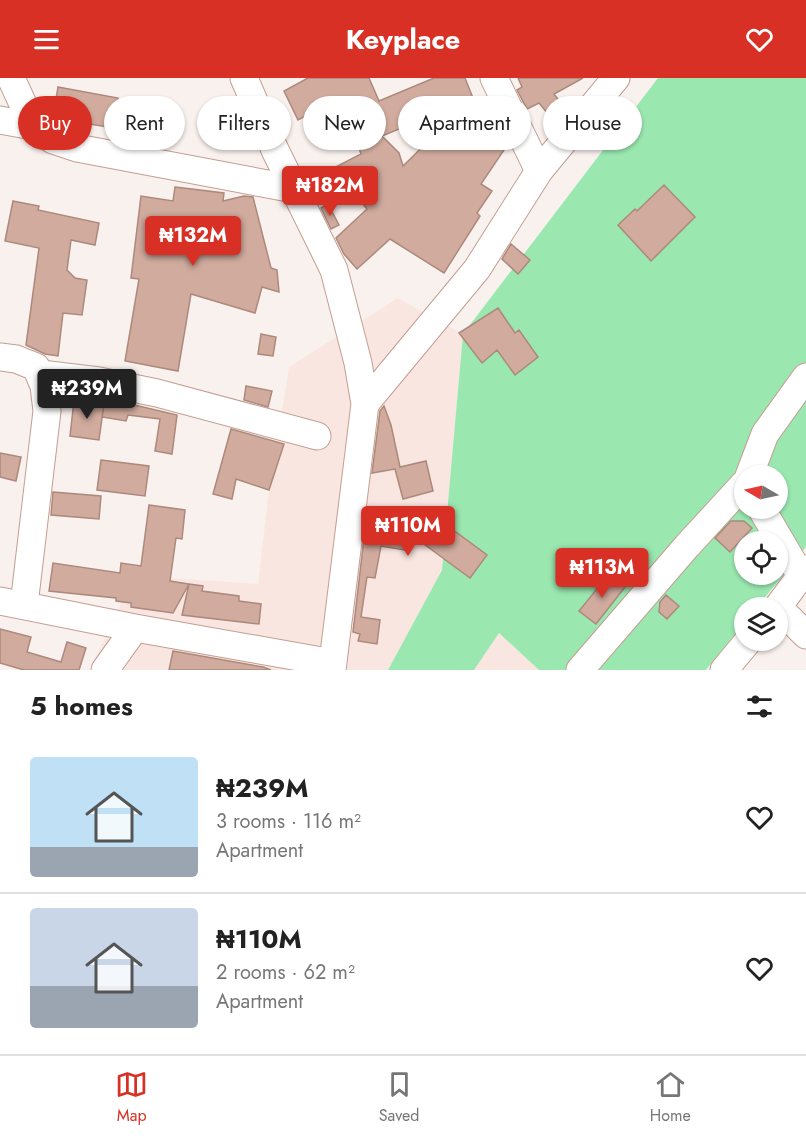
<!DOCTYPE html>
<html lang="en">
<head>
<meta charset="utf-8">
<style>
	body { margin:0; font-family:Jost,sans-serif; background:#f2f2f2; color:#222; height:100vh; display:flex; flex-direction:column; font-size:22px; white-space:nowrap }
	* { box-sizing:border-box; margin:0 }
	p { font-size:20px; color:#767676 }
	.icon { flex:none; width:33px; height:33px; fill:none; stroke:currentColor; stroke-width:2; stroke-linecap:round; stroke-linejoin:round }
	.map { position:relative; height:592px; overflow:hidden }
	.side { display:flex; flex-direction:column; background:#fff; flex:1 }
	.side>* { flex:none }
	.banner { position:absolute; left:18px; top:18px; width:771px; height:54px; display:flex; gap:12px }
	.needle { width:39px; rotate:279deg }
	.tools { position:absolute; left:734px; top:387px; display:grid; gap:12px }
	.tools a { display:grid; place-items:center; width:54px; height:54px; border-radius:50%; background:#fff; box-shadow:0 2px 4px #0004; font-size:30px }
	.price { position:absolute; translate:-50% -51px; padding:0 14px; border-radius:6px; background:#d93025; color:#fff; font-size:20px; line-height:39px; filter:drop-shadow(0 2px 3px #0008) }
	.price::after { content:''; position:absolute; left:50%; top:36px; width:18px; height:14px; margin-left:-9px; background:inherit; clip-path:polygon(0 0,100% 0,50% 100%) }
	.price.selected { background:#222; color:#fff }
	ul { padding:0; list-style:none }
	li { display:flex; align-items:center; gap:18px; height:150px; padding:0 30px }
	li+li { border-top:2px solid #e0e0e0 }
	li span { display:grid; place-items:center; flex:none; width:168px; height:120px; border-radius:6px; color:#555 }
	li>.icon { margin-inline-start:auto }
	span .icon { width:72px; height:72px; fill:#fffc; stroke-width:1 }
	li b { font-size:26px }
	h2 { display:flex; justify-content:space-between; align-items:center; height:72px; padding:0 30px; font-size:26px }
	.pill { padding:0 21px; border-radius:27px; background:#fff; box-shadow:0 2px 4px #0004; font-size:21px; line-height:54px }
	.pill.selected { background:#d93025; color:#fff }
	header { display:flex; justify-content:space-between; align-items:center; height:78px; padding:0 30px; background:#d93025; color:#fff; font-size:27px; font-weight:700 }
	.menu { display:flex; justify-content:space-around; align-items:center; height:84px; border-top:2px solid #e0e0e0; background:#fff; font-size:16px; color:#767676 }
	.menu a { display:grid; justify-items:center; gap:3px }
	.menu .selected { color:#d93025 }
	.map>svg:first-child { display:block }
</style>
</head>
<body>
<header><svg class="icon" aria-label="menu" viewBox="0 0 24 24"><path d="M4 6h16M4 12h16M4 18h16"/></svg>Keyplace<svg class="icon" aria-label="heart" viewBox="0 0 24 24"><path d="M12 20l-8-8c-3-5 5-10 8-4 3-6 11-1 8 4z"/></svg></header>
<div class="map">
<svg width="806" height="592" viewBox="0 0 806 592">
	<rect width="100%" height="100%" fill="#f9f1ee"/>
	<path fill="#fae6e0" d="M398,220L463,256L442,492L388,592H90L134,498L258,506L269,412L289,289Z
		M499,555L539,592H474Z"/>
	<path fill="#9ae7b0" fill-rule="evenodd" d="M658,0H806V469L757,529L744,530V545L706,592H539L499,555L474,592H388L442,492L463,256ZM744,398H777V430H744ZM744,464H777V496H744Z"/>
	<path fill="#d0ab9e" stroke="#ac897c" stroke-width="1.5" d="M308,0H369L379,23L434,0H465L473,20L382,58L399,75L403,88L464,28L481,46L478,49L506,69L481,106L492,113L477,135L480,138L444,195L390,161L357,191L344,176L336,160L367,131L349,109L338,114L328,93L361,76L343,23L338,26L336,22L298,42L284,13Z
		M518,0H583L554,16L568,34L557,47L539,25L527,31L517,12L522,9Z
		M58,9L118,20L113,50L53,40Z
		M664,107L695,139L651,183L618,147L635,131L637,133Z
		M175,109L224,115L223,123L244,118L253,119L271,190L277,192L279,214L262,209L255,235L191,216L178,293L125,283L139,201L131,200L141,118L173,123Z
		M13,123L39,128L38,132L99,145L95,167L71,162L67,192L75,200L87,202L82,237L63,235L58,278L45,276L26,267L39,170L5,163Z
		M328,126L339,147L331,151L321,130Z
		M511,166L530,182L518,196L502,181Z
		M498,230L515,255L519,252L538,279L515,297L497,272L482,285L459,255Z
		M261,256L276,259L273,278L258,276Z
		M246,308L272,313L268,329L244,322Z
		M105,320L177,337L172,376L155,373L160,341L128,337L126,343L102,339Z
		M74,322L104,326L99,362L70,358Z
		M384,328L391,347L400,389L426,383L433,413L403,421L395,391L372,395L380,333Z
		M231,351L284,366L269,412L236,401L232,421L213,416Z
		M0,375L21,379L16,403L0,399Z
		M101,382L149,388L145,418L97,412Z
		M53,414L101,418L99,441L51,437Z
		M149,427L185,432L182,461L176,460L170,503L189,506L173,535L131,529V525L116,523V520L49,513L53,485L120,495L121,485L141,488Z
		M367,435L436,449L441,443L487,477L470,500L413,458L410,473L381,468L375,500L367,499L361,539L380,542L377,566L358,563L360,556L353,554Z
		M731,443H744L752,450L730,474L715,460Z
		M609,496L625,509L596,546L579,533Z
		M189,506L203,508L202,513L239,518V523L261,526L259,546L182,537Z
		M666,517L679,528L667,541L659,534L660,524Z
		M0,551L31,559L27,574L61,584L67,564L86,570L79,592H24L0,585Z
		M173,573L263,589L271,592H169Z"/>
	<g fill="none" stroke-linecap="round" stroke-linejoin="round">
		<g stroke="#c39e92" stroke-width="29">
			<path id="minor" d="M11,0L33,48
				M244,0L275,72L334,192L358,285L365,326L332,592
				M494,0L539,93
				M0,42L33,48L53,62L77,70L294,111
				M0,279L16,281L36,289L44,308L47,333L24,527
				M41,296L99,303L157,315L317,358
				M365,326L477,191L539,93L616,0
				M749,398L765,356L806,299
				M761,430L801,498
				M0,523L135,550L333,585
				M778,529L806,557
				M777,530L806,491
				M105,592L135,550
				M580,592L687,468L744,406
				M724,592L749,562"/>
		</g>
		<use href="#minor" stroke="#fff" stroke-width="27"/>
	</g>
</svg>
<div class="tools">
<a><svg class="needle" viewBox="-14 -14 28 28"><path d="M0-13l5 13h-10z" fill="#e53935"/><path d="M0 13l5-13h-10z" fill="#767676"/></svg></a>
<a><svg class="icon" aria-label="locate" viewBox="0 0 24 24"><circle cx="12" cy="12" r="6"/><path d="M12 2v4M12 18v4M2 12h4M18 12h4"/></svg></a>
<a><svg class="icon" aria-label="layers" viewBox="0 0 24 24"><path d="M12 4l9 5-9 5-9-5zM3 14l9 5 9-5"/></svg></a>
</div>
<b class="price" style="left:330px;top:139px">₦182M</b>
<b class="price" style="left:193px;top:189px">₦132M</b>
<b class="price selected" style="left:87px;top:342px">₦239M</b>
<b class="price" style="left:408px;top:479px">₦110M</b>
<b class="price" style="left:602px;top:521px">₦113M</b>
<div class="banner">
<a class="pill selected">Buy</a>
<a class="pill">Rent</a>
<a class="pill">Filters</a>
<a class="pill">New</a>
<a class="pill">Apartment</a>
<a class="pill">House</a>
</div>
</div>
<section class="side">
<h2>5 homes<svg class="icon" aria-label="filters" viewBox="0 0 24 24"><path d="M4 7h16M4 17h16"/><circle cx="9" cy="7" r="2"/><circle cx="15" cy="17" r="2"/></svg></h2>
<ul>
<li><span style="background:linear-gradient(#bfe0f5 75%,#9aa5b1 0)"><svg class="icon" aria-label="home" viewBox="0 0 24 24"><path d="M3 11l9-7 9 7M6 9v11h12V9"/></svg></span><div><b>₦239M</b><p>3 rooms · 116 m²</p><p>Apartment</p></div><svg class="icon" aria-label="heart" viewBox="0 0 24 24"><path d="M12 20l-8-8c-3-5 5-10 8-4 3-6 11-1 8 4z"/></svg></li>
<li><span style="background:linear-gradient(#c9d6e8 65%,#9aa5b1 0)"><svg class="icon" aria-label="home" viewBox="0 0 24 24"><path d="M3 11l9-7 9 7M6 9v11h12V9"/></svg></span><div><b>₦110M</b><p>2 rooms · 62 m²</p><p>Apartment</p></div><svg class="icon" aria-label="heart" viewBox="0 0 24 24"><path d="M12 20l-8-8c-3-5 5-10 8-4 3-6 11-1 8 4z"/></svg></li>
</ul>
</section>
<nav class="menu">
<a class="selected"><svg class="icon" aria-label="map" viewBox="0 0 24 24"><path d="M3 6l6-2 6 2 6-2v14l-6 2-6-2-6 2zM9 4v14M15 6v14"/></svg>Map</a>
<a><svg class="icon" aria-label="saved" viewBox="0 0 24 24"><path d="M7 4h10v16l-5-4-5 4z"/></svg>Saved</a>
<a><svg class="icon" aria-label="home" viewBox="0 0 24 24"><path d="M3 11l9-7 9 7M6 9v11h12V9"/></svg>Home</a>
</nav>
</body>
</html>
